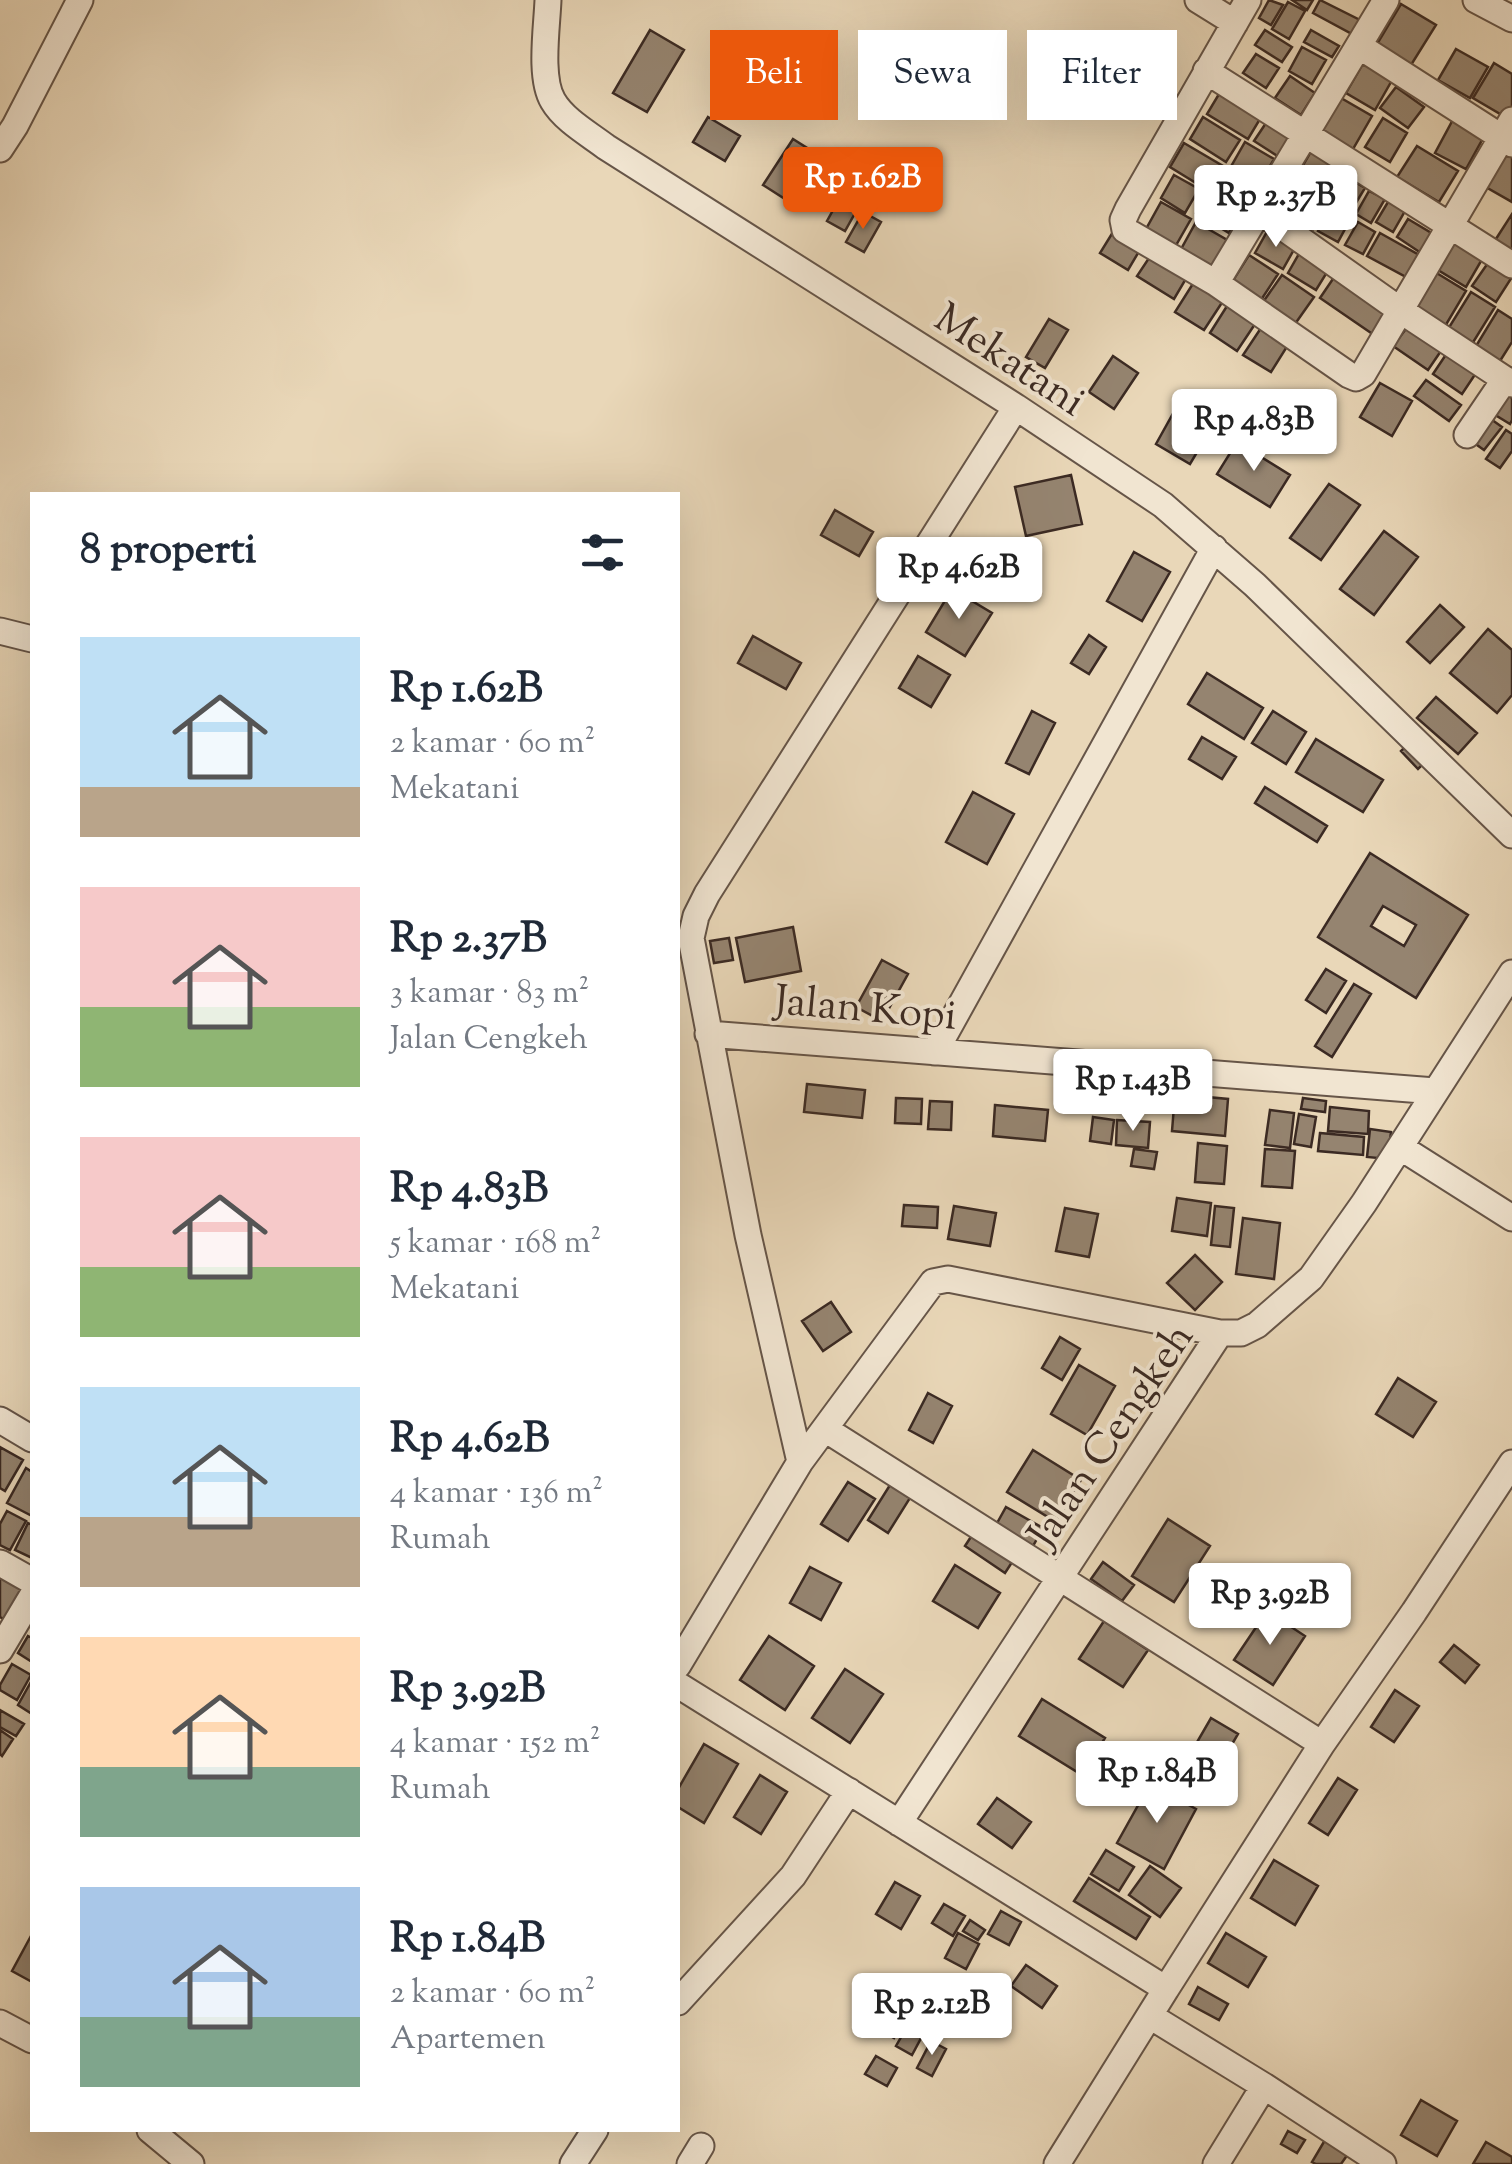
<!DOCTYPE html>
<html lang="id">
<head>
<meta charset="utf-8">
<style>
	body { margin:0; font-family:"Sorts Mill Goudy",serif; background:#f6f6f7; color:#1f2937; height:100vh; display:flex; flex-direction:column; font-size:38px; white-space:nowrap }
	* { box-sizing:border-box; margin:0 }
	p { font-size:32px; color:#747a83 }
	.icon { flex:none; width:55px; height:55px; fill:none; stroke:currentColor; stroke-width:2; stroke-linecap:round; stroke-linejoin:round }
	.map { position:relative; flex:1; overflow:hidden }
	.side { position:absolute; left:30px; top:492px; width:650px; height:1640px; display:flex; flex-direction:column; background:#fff; border-radius:0px; box-shadow:0 10px 40px #0002 }
	.side>* { flex:none }
	.top-card { position:absolute; left:710px; top:30px; width:650px; height:90px; display:flex; gap:20px }
	.price { position:absolute; translate:-50% -85px; padding:0 22px; border-radius:10px; background:#fff; color:#222; font-size:32px; line-height:65px; filter:drop-shadow(0 2px 5px #0008) }
	.price::after { content:''; position:absolute; left:50%; top:60px; width:30px; height:22px; margin-left:-15px; background:inherit; clip-path:polygon(0 0,100% 0,50% 100%) }
	.price.selected { background:#ea580c; color:#fff }
	ul { padding:0; list-style:none }
	li { display:flex; align-items:center; gap:30px; height:250px; padding:0 50px }
	li span { display:grid; place-items:center; flex:none; width:280px; height:200px; border-radius:0px; color:#555 }
	li>.icon { margin-inline-start:auto }
	span .icon { width:120px; height:120px; fill:#fffc; stroke-width:1 }
	li b { font-size:42px }
	h2 { display:flex; justify-content:space-between; align-items:center; height:120px; padding:0 50px; font-size:42px }
	.tag { padding:0 35px; border-radius:0px; background:#fff; box-shadow:0 10px 40px #0002; font-size:35px; line-height:90px }
	.tag.selected { background:#ea580c; color:#fff }
	.map>svg:first-child { display:block }
</style>
</head>
<body>
<div class="map">
<svg width="1512" height="2164" viewBox="0 0 1512 2164">
	<rect width="100%" height="100%" fill="#e9d7b8"/>
	<filter id="stains"><feTurbulence type="fractalNoise" baseFrequency=".002" numOctaves="4"/><feColorMatrix values="0 0 0 0 .2 0 0 0 0 .09 0 0 0 0 .02 0 0 0 .5 -.17"/></filter>
	<radialGradient id="worn" r=".72"><stop offset=".6" stop-color="#630" stop-opacity="0"/><stop offset="1" stop-color="#630" stop-opacity=".3"/></radialGradient>
	<path fill="#958470" stroke="#3b2a23" stroke-width="2.5" fill-rule="evenodd" d="M1269,0L1283,5L1271,25L1259,18Z
		M1292,0H1313L1307,10Z
		M1320,0L1360,20L1352,34L1313,13Z
		M1288,2L1305,11L1289,39L1272,29Z
		M1401,4L1436,25L1411,65L1377,44Z
		M650,30L684,50L647,112L613,93Z
		M1265,30L1292,47L1282,62L1255,45Z
		M1311,30L1339,46L1332,57L1304,42Z
		M1302,47L1326,60L1312,84L1289,71Z
		M1456,49L1488,67L1470,98L1438,80Z
		M1256,54L1279,68L1266,88L1243,73Z
		M1366,58L1395,75L1375,110L1346,93Z
		M1494,63L1512,74V109L1507,118L1473,98Z
		M1290,76L1315,93L1301,115L1275,98Z
		M1396,87L1424,107L1408,128L1380,108Z
		M1222,89L1263,114L1248,139L1207,114Z
		M1341,98L1372,116L1353,149L1322,131Z
		M1456,114L1487,131L1466,169L1435,153Z
		M708,117L740,136L725,161L693,142Z
		M1203,117L1240,140L1226,162L1190,139Z
		M1270,117L1294,133L1279,157L1254,141Z
		M1383,118L1407,133L1390,162L1365,147Z
		M793,139L815,153L785,199L763,185Z
		M1245,142L1274,159L1258,187L1229,170Z
		M1184,143L1223,166L1209,191L1170,167Z
		M1417,146L1458,171L1439,202L1397,177Z
		M1313,148L1340,164L1324,193L1296,177Z
		M1503,151L1512,156V202L1484,186Z
		M1225,172L1255,191L1243,211L1212,192Z
		M1174,175L1199,189L1185,213L1161,198Z
		M1345,176L1365,188L1351,211L1331,199Z
		M1296,183L1328,202L1313,229L1281,210Z
		M846,187L864,197L845,231L827,221Z
		M1369,191L1385,199L1371,223L1356,214Z
		M1207,195L1240,215L1229,233L1196,213Z
		M1161,202L1191,219L1175,247L1146,229Z
		M1388,202L1405,211L1393,232L1376,222Z
		M1332,205L1352,216L1338,242L1318,231Z
		M863,212L881,222L864,252L846,242Z
		M1512,214V254L1494,242Z
		M1408,219L1433,234L1421,253L1397,237Z
		M1196,222L1229,241L1213,270L1180,251Z
		M1358,222L1375,232L1363,254L1345,245Z
		M1268,230L1296,246L1283,269L1255,253Z
		M1113,232L1141,248L1128,270L1100,253Z
		M1380,233L1421,256L1408,278L1367,256Z
		M1456,240L1484,256L1466,287L1438,270Z
		M1300,252L1329,269L1316,290L1288,273Z
		M1151,255L1187,277L1174,299L1137,276Z
		M1249,255L1278,274L1259,303L1230,285Z
		M1490,260L1512,277L1496,302L1472,286Z
		M1339,270L1393,307L1374,335L1320,298Z
		M1435,272L1466,291L1444,328L1412,309Z
		M1282,275L1314,297L1295,324L1263,302Z
		M1194,282L1223,301L1204,330L1175,312Z
		M1471,292L1495,307L1472,344L1448,329Z
		M1227,306L1255,324L1237,351L1210,333Z
		M1498,310L1512,319V342L1500,361L1476,346Z
		M1049,319L1068,330L1045,368L1026,357Z
		M1411,322L1445,345L1428,370L1393,346Z
		M1261,328L1288,345L1271,372L1243,355Z
		M1449,350L1478,370L1462,394L1433,374Z
		M1113,356L1138,373L1114,409L1089,392Z
		M1426,380L1461,405L1449,421L1414,396Z
		M1380,383L1412,401L1392,436L1360,417Z
		M1185,392L1221,412L1190,464L1156,444Z
		M1504,393L1512,398V420L1510,424L1492,413Z
		M1488,417L1502,427L1484,450L1470,440Z
		M1506,430L1512,434V451L1500,468L1486,459Z
		M1237,442L1290,475L1270,507L1217,474Z
		M1071,475L1082,524L1026,536L1015,487Z
		M1329,484L1360,505L1321,560L1290,538Z
		M835,510L873,532L859,556L821,535Z
		M1384,531L1418,557L1374,615L1340,589Z
		M1134,552L1170,572L1142,621L1107,601Z
		M952,589L992,613L965,656L926,632Z
		M1440,605L1464,627L1430,663L1407,642Z
		M1488,629L1512,650V695L1497,713L1450,673Z
		M1089,635L1106,647L1089,674L1071,663Z
		M753,636L801,663L786,689L738,663Z
		M918,656L950,675L931,707L899,688Z
		M1207,673L1263,708L1244,739L1188,704Z
		M1436,697L1477,733L1458,754L1417,718Z
		M1032,711L1055,723L1029,774L1006,763Z
		M1273,711L1306,732L1286,764L1252,743Z
		M1202,737L1236,757L1222,779L1189,759Z
		M1316,739L1383,780L1363,812L1296,772Z
		M1408,744L1425,762L1418,769L1401,751Z
		M1265,787L1327,826L1317,842L1255,803Z
		M973,792L1014,814L987,864L946,842Z
		M1370,853L1468,915L1416,998L1318,937ZM1383,906L1416,925L1404,946L1371,926Z
		M793,927L801,971L745,982L736,938Z
		M729,938L733,960L714,963L710,941Z
		M882,960L908,974L882,1021L856,1007Z
		M1326,969L1346,981L1326,1013L1306,1000Z
		M1354,984L1371,994L1332,1057L1315,1046Z
		M807,1084L865,1090L862,1118L804,1112Z
		M1175,1094L1228,1099L1225,1136L1172,1131Z
		M896,1098L922,1099L921,1124L895,1123Z
		M1303,1098L1326,1101L1325,1112L1301,1109Z
		M930,1101L952,1102L951,1130L928,1129Z
		M995,1105L1048,1110L1045,1141L993,1136Z
		M1330,1107L1369,1111L1368,1134L1328,1131Z
		M1270,1110L1294,1113L1290,1148L1265,1145Z
		M1299,1114L1316,1117L1311,1147L1294,1144Z
		M1093,1117L1114,1120L1111,1144L1090,1141Z
		M1117,1120L1150,1122L1148,1148L1116,1145Z
		M1370,1129L1391,1132L1388,1159L1367,1157Z
		M1320,1133L1364,1137L1363,1155L1318,1151Z
		M1198,1143L1227,1146L1224,1184L1195,1182Z
		M1134,1149L1157,1152L1154,1169L1131,1166Z
		M1265,1149L1295,1151L1292,1188L1262,1186Z
		M1177,1198L1211,1203L1207,1236L1172,1231Z
		M904,1205L938,1207L937,1228L902,1226Z
		M954,1206L996,1213L990,1246L948,1239Z
		M1215,1206L1234,1208L1230,1247L1211,1245Z
		M1065,1208L1098,1214L1089,1257L1056,1251Z
		M1243,1218L1280,1223L1274,1279L1236,1274Z
		M1195,1255L1222,1282L1195,1310L1167,1283Z
		M831,1302L851,1332L823,1351L802,1321Z
		M1060,1337L1080,1349L1062,1380L1042,1368Z
		M1079,1365L1115,1386L1087,1435L1051,1414Z
		M1398,1378L1436,1402L1413,1437L1376,1414Z
		M928,1393L952,1406L933,1443L909,1430Z
		M0,1447L23,1460L5,1491L0,1488Z
		M1033,1450L1081,1480L1056,1522L1007,1492Z
		M26,1468L32,1472V1516L7,1503Z
		M848,1482L875,1499L848,1541L821,1524Z
		M890,1485L910,1498L888,1533L868,1520Z
		M1006,1507L1043,1528L1033,1546L996,1525Z
		M7,1511L26,1521L10,1550L0,1545V1524Z
		M1168,1519L1210,1546L1174,1602L1132,1576Z
		M28,1523L32,1525V1558L15,1550Z
		M976,1529L1016,1556L1005,1573L965,1546Z
		M1103,1562L1134,1585L1122,1601L1091,1579Z
		M955,1565L1000,1593L978,1628L933,1601Z
		M810,1567L841,1583L821,1620L790,1603Z
		M0,1573L27,1587L8,1621L0,1617Z
		M1267,1611L1305,1636L1273,1685L1234,1660Z
		M1104,1621L1148,1650L1123,1687L1079,1659Z
		M28,1636L32,1638V1662L18,1653Z
		M769,1636L814,1666L785,1710L740,1680Z
		M1454,1645L1479,1665L1465,1683L1440,1662Z
		M12,1664L31,1675L17,1700L0,1690V1685Z
		M845,1669L883,1694L850,1743L812,1718Z
		M32,1680V1714L18,1705Z
		M1395,1690L1419,1706L1394,1742L1371,1727Z
		M1042,1699L1105,1738L1082,1775L1019,1736Z
		M0,1710L24,1724L16,1736L0,1727Z
		M1211,1718L1238,1734L1216,1772L1189,1756Z
		M0,1730L13,1739L2,1756L0,1754Z
		M704,1744L738,1764L704,1823L678,1807V1789Z
		M760,1775L787,1792L761,1834L734,1817Z
		M1338,1778L1357,1790L1328,1835L1309,1823Z
		M1150,1784L1196,1809L1164,1869L1117,1843Z
		M997,1798L1031,1822L1012,1848L978,1824Z
		M1106,1850L1134,1867L1119,1891L1091,1874Z
		M1274,1860L1318,1886L1295,1925L1251,1898Z
		M1150,1866L1181,1888L1160,1917L1129,1895Z
		M1089,1878L1150,1917L1136,1939L1074,1901Z
		M895,1882L920,1896L901,1929L876,1914Z
		M944,1904L965,1916L953,1936L932,1923Z
		M1001,1911L1021,1922L1009,1945L988,1934Z
		M970,1920L985,1930L978,1940L963,1931Z
		M958,1933L979,1944L966,1969L945,1958Z
		M1226,1933L1266,1957L1248,1987L1208,1963Z
		M32,1934V1982L12,1971Z
		M1026,1965L1057,1986L1042,2008L1011,1986Z
		M1198,1987L1228,2004L1219,2020L1189,2004Z
		M884,1996L910,2011L894,2038L868,2023Z
		M912,2018L927,2027L912,2055L896,2046Z
		M931,2041L946,2049L932,2076L917,2068Z
		M876,2056L897,2068L887,2086L865,2074Z
		M1421,2100L1457,2121L1437,2156L1401,2135Z
		M1288,2131L1305,2140L1297,2153L1281,2144Z
		M1325,2140L1348,2154L1341,2164H1316L1312,2162Z
		M1486,2142L1512,2157V2164H1473Z"/>
	<g fill="none" stroke-linecap="round" stroke-linejoin="round">
		<g stroke="#665548" stroke-width="29">
			<path id="street" d="M548,0C547,27 539,78 553,101C564,120 589,134 606,147L1016,407L1163,505L1255,585L1512,835
				M1198,0L1235,23
				M1248,0L1128,209L1123,220L1125,230L1216,283L1349,375L1356,378L1363,374L1512,120
				M1476,0L1512,19
				M1359,46L1512,144
				M1206,71L1512,265
				M0,149L15,126L80,0
				M1260,211L1400,310L1512,384
				M1216,283L1386,0
				M1467,435L1505,379
				M0,631L32,639
				M708,1034L1435,1091
				M935,1052L1214,548
				M1400,1147L1512,1218
				M0,1420L32,1439
				M825,1429L1322,1744
				M800,1462L748,1235L691,938L696,916L707,894L1016,407
				M0,1563L32,1581
				M0,1650L32,1596
				M678,1665L800,1462L933,1282L948,1279L1220,1333H1241L1257,1325L1311,1278L1364,1203L1512,973
				M678,1685L1166,1989L1057,2164
				M899,1823L1220,1333
				M1166,1989L1322,1744L1414,1612L1512,1463
				M678,2002L793,1876L849,1791
				M1150,2016L1264,2086L1383,2164
				M0,2023L32,2040
				M150,2130L191,2164
				M573,2164L595,2130
				M690,2164L701,2146
				M1216,2164L1264,2086"/>
		</g>
		<use href="#street" stroke="#f1e5d1" stroke-width="25"/>
	</g>
	<g text-anchor="middle" stroke-width="8" stroke-linejoin="round" paint-order="stroke">
		<g font-size="42" fill="#3b2a23" stroke="#f1e5d1">
			<text transform="translate(1011 358) rotate(33)" y="15">Mekatani</text>
			<text transform="translate(866 1006) rotate(5)" y="15">Jalan Kopi</text>
			<text transform="translate(1109 1434) rotate(-56)" y="15">Jalan Cengkeh</text>
		</g>
	</g>
	<rect width="100%" height="100%" filter="url(#stains)"/>
	<rect width="100%" height="100%" fill="url(#worn)"/>
</svg>
<b class="price selected" style="left:863px;top:232px">Rp 1.62B</b>
<b class="price" style="left:1276px;top:250px">Rp 2.37B</b>
<b class="price" style="left:1254px;top:474px">Rp 4.83B</b>
<b class="price" style="left:959px;top:622px">Rp 4.62B</b>
<b class="price" style="left:1133px;top:1134px">Rp 1.43B</b>
<b class="price" style="left:1270px;top:1648px">Rp 3.92B</b>
<b class="price" style="left:1157px;top:1826px">Rp 1.84B</b>
<b class="price" style="left:932px;top:2058px">Rp 2.12B</b>
<div class="top-card">
<a class="tag selected">Beli</a>
<a class="tag">Sewa</a>
<a class="tag">Filter</a>
</div>
<section class="side">
<h2>8 properti<svg class="icon" aria-label="filters" viewBox="0 0 24 24"><path d="M4 7h16M4 17h16"/><circle cx="9" cy="7" r="2"/><circle cx="15" cy="17" r="2"/></svg></h2>
<ul>
<li><span style="background:linear-gradient(#bfe0f5 75%,#b9a48a 0)"><svg class="icon" aria-label="home" viewBox="0 0 24 24"><path d="M3 11l9-7 9 7M6 9v11h12V9"/></svg></span><div><b>Rp 1.62B</b><p>2 kamar · 60 m²</p><p>Mekatani</p></div></li>
<li><span style="background:linear-gradient(#f6c9c9 60%,#8fb573 0)"><svg class="icon" aria-label="home" viewBox="0 0 24 24"><path d="M3 11l9-7 9 7M6 9v11h12V9"/></svg></span><div><b>Rp 2.37B</b><p>3 kamar · 83 m²</p><p>Jalan Cengkeh</p></div></li>
<li><span style="background:linear-gradient(#f6c9c9 65%,#8fb573 0)"><svg class="icon" aria-label="home" viewBox="0 0 24 24"><path d="M3 11l9-7 9 7M6 9v11h12V9"/></svg></span><div><b>Rp 4.83B</b><p>5 kamar · 168 m²</p><p>Mekatani</p></div></li>
<li><span style="background:linear-gradient(#bfe0f5 65%,#b9a48a 0)"><svg class="icon" aria-label="home" viewBox="0 0 24 24"><path d="M3 11l9-7 9 7M6 9v11h12V9"/></svg></span><div><b>Rp 4.62B</b><p>4 kamar · 136 m²</p><p>Rumah</p></div></li>
<li><span style="background:linear-gradient(#ffd9b3 65%,#7fa58c 0)"><svg class="icon" aria-label="home" viewBox="0 0 24 24"><path d="M3 11l9-7 9 7M6 9v11h12V9"/></svg></span><div><b>Rp 3.92B</b><p>4 kamar · 152 m²</p><p>Rumah</p></div></li>
<li><span style="background:linear-gradient(#a9c7e8 65%,#7fa58c 0)"><svg class="icon" aria-label="home" viewBox="0 0 24 24"><path d="M3 11l9-7 9 7M6 9v11h12V9"/></svg></span><div><b>Rp 1.84B</b><p>2 kamar · 60 m²</p><p>Apartemen</p></div></li>
</ul>
</section>
</div>
</body>
</html>
